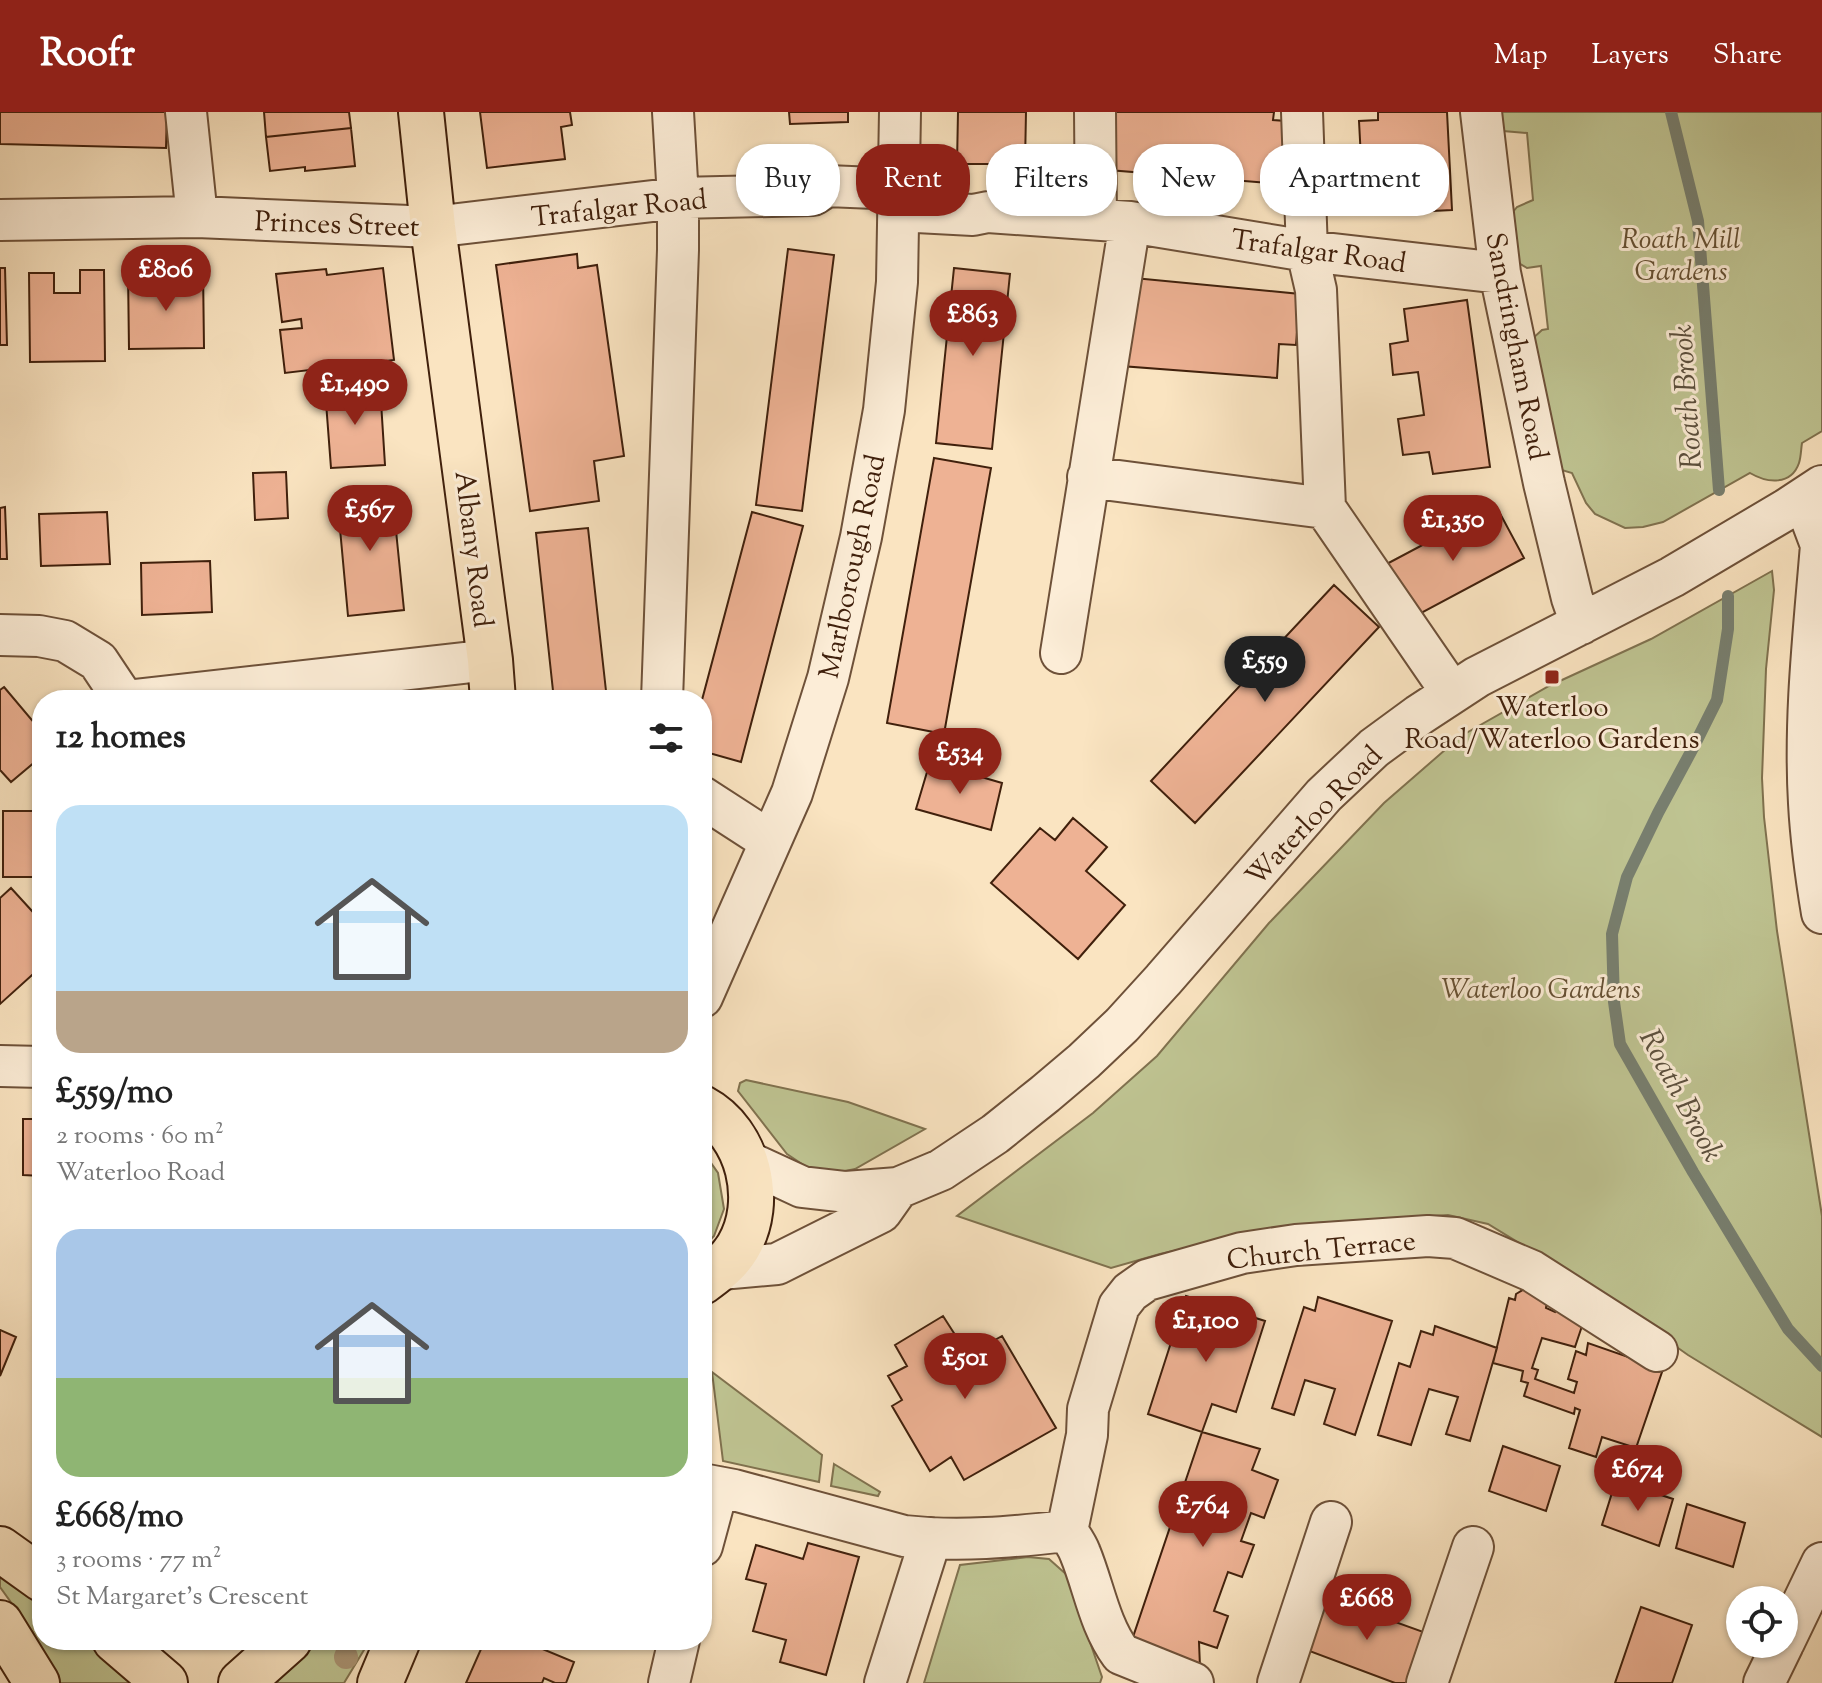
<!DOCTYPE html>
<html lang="en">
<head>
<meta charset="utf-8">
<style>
	body { margin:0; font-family:"Sorts Mill Goudy",serif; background:#f2f2f2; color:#222; height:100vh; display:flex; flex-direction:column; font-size:30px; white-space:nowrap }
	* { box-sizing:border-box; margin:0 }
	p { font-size:26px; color:#767676 }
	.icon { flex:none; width:44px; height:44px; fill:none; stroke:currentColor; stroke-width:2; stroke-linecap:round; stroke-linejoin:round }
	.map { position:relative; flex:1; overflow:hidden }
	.sheet { position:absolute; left:32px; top:578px; width:680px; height:960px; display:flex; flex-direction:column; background:#fff; border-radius:32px; box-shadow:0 2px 6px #0004 }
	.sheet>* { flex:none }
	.top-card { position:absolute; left:736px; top:32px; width:760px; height:72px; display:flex; gap:16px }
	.tools { position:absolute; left:1726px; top:1474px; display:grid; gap:16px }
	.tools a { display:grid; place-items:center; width:72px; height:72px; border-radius:50%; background:#fff; box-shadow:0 2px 6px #0004; font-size:40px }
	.price { position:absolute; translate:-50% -68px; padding:0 18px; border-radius:28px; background:#8f2418; color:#fff; font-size:26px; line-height:52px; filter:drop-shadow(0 2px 4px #0008) }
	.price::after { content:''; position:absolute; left:50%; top:48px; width:24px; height:18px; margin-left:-12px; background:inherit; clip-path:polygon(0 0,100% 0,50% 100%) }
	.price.on { background:#222; color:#fff }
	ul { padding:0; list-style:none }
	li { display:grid; align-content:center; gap:16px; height:424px; padding:0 24px }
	li span { display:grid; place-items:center; height:248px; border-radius:24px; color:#555 }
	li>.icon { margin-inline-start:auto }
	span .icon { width:144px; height:144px; fill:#fffc; stroke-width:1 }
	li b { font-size:34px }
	h2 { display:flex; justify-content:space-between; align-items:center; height:96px; padding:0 24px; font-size:34px }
	.chip { padding:0 28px; border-radius:32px; background:#fff; box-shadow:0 2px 6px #0004; font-size:28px; line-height:72px }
	.chip.on { background:#8f2418; color:#fff }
	header { display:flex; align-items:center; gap:48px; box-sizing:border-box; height:112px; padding:0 40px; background:#8f2418; color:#fff }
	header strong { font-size:38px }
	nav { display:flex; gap:44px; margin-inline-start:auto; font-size:28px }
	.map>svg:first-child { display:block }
</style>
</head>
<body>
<header>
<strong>Roofr</strong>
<nav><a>Map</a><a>Layers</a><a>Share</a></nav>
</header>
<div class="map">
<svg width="1822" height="1571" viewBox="0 0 1822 1571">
	<rect width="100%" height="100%" fill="#fae4c1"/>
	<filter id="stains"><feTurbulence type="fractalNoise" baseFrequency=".0025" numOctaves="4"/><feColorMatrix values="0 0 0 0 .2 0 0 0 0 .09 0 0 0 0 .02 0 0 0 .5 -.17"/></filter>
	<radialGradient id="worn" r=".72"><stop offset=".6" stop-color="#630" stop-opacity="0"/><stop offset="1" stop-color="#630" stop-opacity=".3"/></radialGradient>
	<path fill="#bfc492" stroke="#80724f" stroke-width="2" d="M1486,0H1822V319L1802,331C1801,337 1801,345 1799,351C1791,374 1767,371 1750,361L1663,410L1643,415L1625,416L1595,402L1586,391L1572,361L1555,356L1532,227L1542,218L1548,217L1541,154L1527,156L1512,147L1505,110L1517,95L1533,88L1527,21L1503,19Z
		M1772,459L1774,478L1766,557L1762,666L1764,705L1777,819L1822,1104V1325L1688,1243L1596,1178L1488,1112L1448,1103L1315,1111L1236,1125L1160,1142L1111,1156L957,1104L1093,1001L1157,944L1269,811L1384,691L1461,624L1549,574L1651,527Z
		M746,968L848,990L925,1017L855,1057L831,1062L811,1058L787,1042L738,979L740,971Z
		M702,1038L718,1061L724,1097L714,1124L702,1136Z
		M712,1260L822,1343L819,1370L723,1349Z
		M834,1352L880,1380L878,1384L831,1374Z
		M1028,1445L1049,1447L1067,1463L1102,1565L1100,1571H924L960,1453Z
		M0,1461L42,1489V1528H86L130,1569L129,1571H52L33,1521L0,1475Z
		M313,1528H370L344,1571H278L276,1563Z"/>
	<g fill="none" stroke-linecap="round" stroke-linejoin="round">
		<path stroke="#787f6f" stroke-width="12" d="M1671,0L1698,109L1719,378
			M1728,484V517L1717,588L1693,636L1658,701L1627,765L1612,822L1614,890L1620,932L1693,1060L1788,1217L1822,1254"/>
	</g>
	<path fill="#eeb294" stroke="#40200c" stroke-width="2" d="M0,0H167L166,36L0,32Z
		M264,0H349L351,16L266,25Z
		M480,0H570L572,13L561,15L565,47L487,56Z
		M789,0H848V10L790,12Z
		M958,0H1026L1025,52H957Z
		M1101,0H1274L1273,8L1286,9L1282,72L1096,57Z
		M1378,0H1447L1452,98L1371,102L1368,54L1387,53V46L1361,47L1359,9L1378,8Z
		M351,16L355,54L305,59V55L270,59L266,25Z
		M788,137L834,143L802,399L756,393Z
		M577,142L578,156L597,153L624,344L594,349L599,389L530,399L496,153Z
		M0,156H5L7,233H0Z
		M383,156L394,248L285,261L280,218L302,216L301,207L282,210L276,162L326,157L327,163Z
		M954,156L1010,162L992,337L936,331Z
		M203,157L204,236L129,237L128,160H153V180H180L179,158Z
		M80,158H104L105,249L30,250L29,161H54V181H80Z
		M1134,166L1300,182L1296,233L1279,232L1277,266L1121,254Z
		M1467,188L1490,355L1433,362L1429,340L1403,343L1398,307L1424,303L1418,260L1393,263L1390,232L1408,229L1404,197Z
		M380,274L385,353L331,356L325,277Z
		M934,346L991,356L944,622L887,611Z
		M286,360L288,406L255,408L253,361Z
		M392,379L404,498L348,504L337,384Z
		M1496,394L1524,446L1410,507L1381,455Z
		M5,395L7,447H0V396Z
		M107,400L110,452L41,454L39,402Z
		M752,400L803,414L741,650L702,639V588Z
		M588,416L607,588H554L536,421Z
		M210,449L212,500L142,503L141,451Z
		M1334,473L1379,515L1195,711L1151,669Z
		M4,575L42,620V644L11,670L0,658V578Z
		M930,650L1002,671L991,718L916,697Z
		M3,699H42V765H3Z
		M1073,706L1107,735L1086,759L1125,793L1078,847L991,771L1040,716L1055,728Z
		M11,776L42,810V854L0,892V786Z
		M23,1007H42V1064L23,1063Z
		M1526,1176L1547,1190L1546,1196L1555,1200L1557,1196L1585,1205L1575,1235L1542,1226L1532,1256L1538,1258L1535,1267L1574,1281L1577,1270L1568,1267L1576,1239L1586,1243L1588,1231L1663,1257L1636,1336L1602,1325L1596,1345L1569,1336L1580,1298L1575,1296L1574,1302L1524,1284L1528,1271L1521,1269L1523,1259L1493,1251L1509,1186L1515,1188L1516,1182Z
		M1186,1184L1265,1209L1236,1300L1212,1292L1202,1320L1148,1302Z
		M1318,1185L1392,1209L1355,1323L1324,1312L1335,1277L1305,1268L1294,1303L1272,1296L1304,1195L1315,1199Z
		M943,1204L968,1243L1002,1224L1056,1316L964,1368L951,1345L930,1359L892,1294L902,1288L888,1264L907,1254L895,1233Z
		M1435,1214L1497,1236L1470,1329L1446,1322L1458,1285L1429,1277L1411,1333L1378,1323L1399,1251L1410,1255L1421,1219L1433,1223Z
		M0,1218L16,1225L0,1264Z
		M1202,1320L1260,1337L1252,1358L1278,1368L1264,1406L1251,1401L1241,1429L1254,1433L1242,1465L1228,1460L1214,1499L1228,1504L1217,1536L1199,1530L1200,1555L1131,1531Z
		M1503,1334L1560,1354L1546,1399L1489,1379Z
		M1616,1368L1673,1387L1659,1434L1602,1413Z
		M1687,1392L1745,1411L1733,1455L1676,1436Z
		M808,1431L859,1445L826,1563L780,1550L786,1528L753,1519L766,1472L746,1467L756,1433L803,1447Z
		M1323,1484L1429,1522L1414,1571H1395L1304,1537Z
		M1641,1495L1692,1513L1672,1571H1615Z
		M485,1528H544L540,1536L574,1550L566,1571H555L544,1566L542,1571H466Z"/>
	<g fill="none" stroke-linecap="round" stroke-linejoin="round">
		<g stroke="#6e5139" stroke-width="44">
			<path id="minor" d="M186,0L197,105
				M1095,0L1096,107
				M1302,0L1307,139L1316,178L1325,396L1452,581
				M1481,0L1500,161L1544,371L1572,486L1581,512
				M898,99L973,103L988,100L1130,110L1307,139L1500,161
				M0,108L197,105L433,115L678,86L813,83L827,74L899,77
				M1088,365L1325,396
				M1801,388L1812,409L1821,433C1814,519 1804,605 1809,691C1811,728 1816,765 1822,801
				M0,523L39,524L65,529L98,549L124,588
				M1061,541L1130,110
				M134,588L490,548
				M662,588L678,138V86L673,0
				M702,685L770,729
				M702,885L792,681L828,566L861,425L884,298L897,170L900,0
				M0,954L42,955
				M746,1049L802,1075L846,1080L898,1076L941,1058L995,1022L1045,982L1084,949L1122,913L1163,868L1324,683L1374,636L1419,603L1477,565L1672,465L1787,397L1822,374
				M721,1157L777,1152L881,1100L898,1076
				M702,1372L734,1378L904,1424C959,1430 1012,1425 1067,1419L1087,1323L1088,1297L1119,1194L1130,1180L1147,1168L1242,1141L1296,1133L1428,1124L1455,1126L1532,1159L1657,1239
				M1067,1419C1072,1426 1077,1433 1080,1441C1094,1475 1099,1512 1121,1542
				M702,1434L718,1375
				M1784,1530L1822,1451
				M1121,1542L1193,1571
				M669,1571L679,1528
				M885,1571L931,1426
				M1278,1571L1331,1410
				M1427,1571L1473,1435
				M1764,1571L1783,1532"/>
		</g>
		<g stroke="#40200c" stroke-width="48">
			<path id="major" d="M421,0L433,115L490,548L493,588
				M702,996C749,1021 765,1090 738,1135C729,1150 716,1160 702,1170
				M0,1437L42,1467
				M0,1511L37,1571
				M115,1528L165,1571
				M241,1571L289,1528
				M380,1571L398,1528"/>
		</g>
		<use href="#minor" stroke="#fcedd7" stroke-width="40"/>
		<use href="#major" stroke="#fae4c1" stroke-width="44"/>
	</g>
	<circle fill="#a99373" cx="346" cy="1545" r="12"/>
	<rect fill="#8f2418" stroke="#fcedd7" stroke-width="3" x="1544" y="557" width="16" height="16" rx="4"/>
	<g text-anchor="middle" stroke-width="6" stroke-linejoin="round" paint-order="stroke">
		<g font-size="28" fill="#40200c" stroke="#fcedd7">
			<text transform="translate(619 95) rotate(-6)" y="10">Trafalgar Road</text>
			<text transform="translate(337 111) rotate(2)" y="10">Princes Street</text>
			<text transform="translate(1319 138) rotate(8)" y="10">Trafalgar Road</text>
			<text transform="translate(1518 234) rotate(79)" y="10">Sandringham Road</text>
			<text transform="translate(475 437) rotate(83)" y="10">Albany Road</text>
			<text transform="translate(851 454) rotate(-78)" y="10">Marlborough Road</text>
			<text transform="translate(1313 703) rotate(-46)" y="10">Waterloo Road</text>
			<text transform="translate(1321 1137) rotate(-6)" y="10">Church Terrace</text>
		</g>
		<g font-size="28" font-style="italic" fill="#665134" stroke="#fcedd7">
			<text x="1681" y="136">Roath Mill<tspan x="1681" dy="32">Gardens</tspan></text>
			<text x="1541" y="886">Waterloo Gardens</text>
		</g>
		<g font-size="28" fill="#40200c" stroke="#fcedd7">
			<text x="1552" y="604">Waterloo<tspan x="1552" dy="32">Road/Waterloo Gardens</tspan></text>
		</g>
		<g font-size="30" font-style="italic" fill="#5c503e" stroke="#fcedd7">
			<text transform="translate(1686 285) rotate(-94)" y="10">Roath Brook</text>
			<text transform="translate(1682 983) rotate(62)" y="10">Roath Brook</text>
		</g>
	</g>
	<rect width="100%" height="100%" filter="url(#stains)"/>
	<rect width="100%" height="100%" fill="url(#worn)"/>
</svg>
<div class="tools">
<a><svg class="icon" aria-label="locate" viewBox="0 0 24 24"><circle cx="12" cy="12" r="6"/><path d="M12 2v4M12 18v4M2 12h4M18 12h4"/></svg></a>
</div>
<b class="price" style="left:166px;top:201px">£806</b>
<b class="price" style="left:973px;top:246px">£863</b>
<b class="price" style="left:355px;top:315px">£1,490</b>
<b class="price" style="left:370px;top:441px">£567</b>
<b class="price" style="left:1453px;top:451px">£1,350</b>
<b class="price on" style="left:1265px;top:592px">£559</b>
<b class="price" style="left:960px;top:684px">£534</b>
<b class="price" style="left:1206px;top:1252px">£1,100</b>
<b class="price" style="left:965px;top:1289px">£501</b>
<b class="price" style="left:1638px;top:1401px">£674</b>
<b class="price" style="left:1203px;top:1437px">£764</b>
<b class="price" style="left:1367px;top:1530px">£668</b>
<div class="top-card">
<a class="chip">Buy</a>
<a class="chip on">Rent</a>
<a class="chip">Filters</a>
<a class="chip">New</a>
<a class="chip">Apartment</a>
</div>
<section class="sheet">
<h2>12 homes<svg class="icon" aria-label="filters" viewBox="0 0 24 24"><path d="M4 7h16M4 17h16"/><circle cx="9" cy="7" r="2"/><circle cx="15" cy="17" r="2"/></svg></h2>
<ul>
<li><span style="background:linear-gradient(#bfe0f5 75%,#b9a48a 0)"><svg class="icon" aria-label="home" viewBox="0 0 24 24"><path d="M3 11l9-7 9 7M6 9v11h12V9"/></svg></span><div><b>£559/mo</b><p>2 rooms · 60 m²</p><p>Waterloo Road</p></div></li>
<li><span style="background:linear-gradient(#a9c7e8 60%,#8fb573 0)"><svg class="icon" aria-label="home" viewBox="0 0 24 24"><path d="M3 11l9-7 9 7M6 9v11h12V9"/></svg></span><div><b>£668/mo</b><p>3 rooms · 77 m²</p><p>St Margaret's Crescent</p></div></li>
</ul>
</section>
</div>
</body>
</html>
